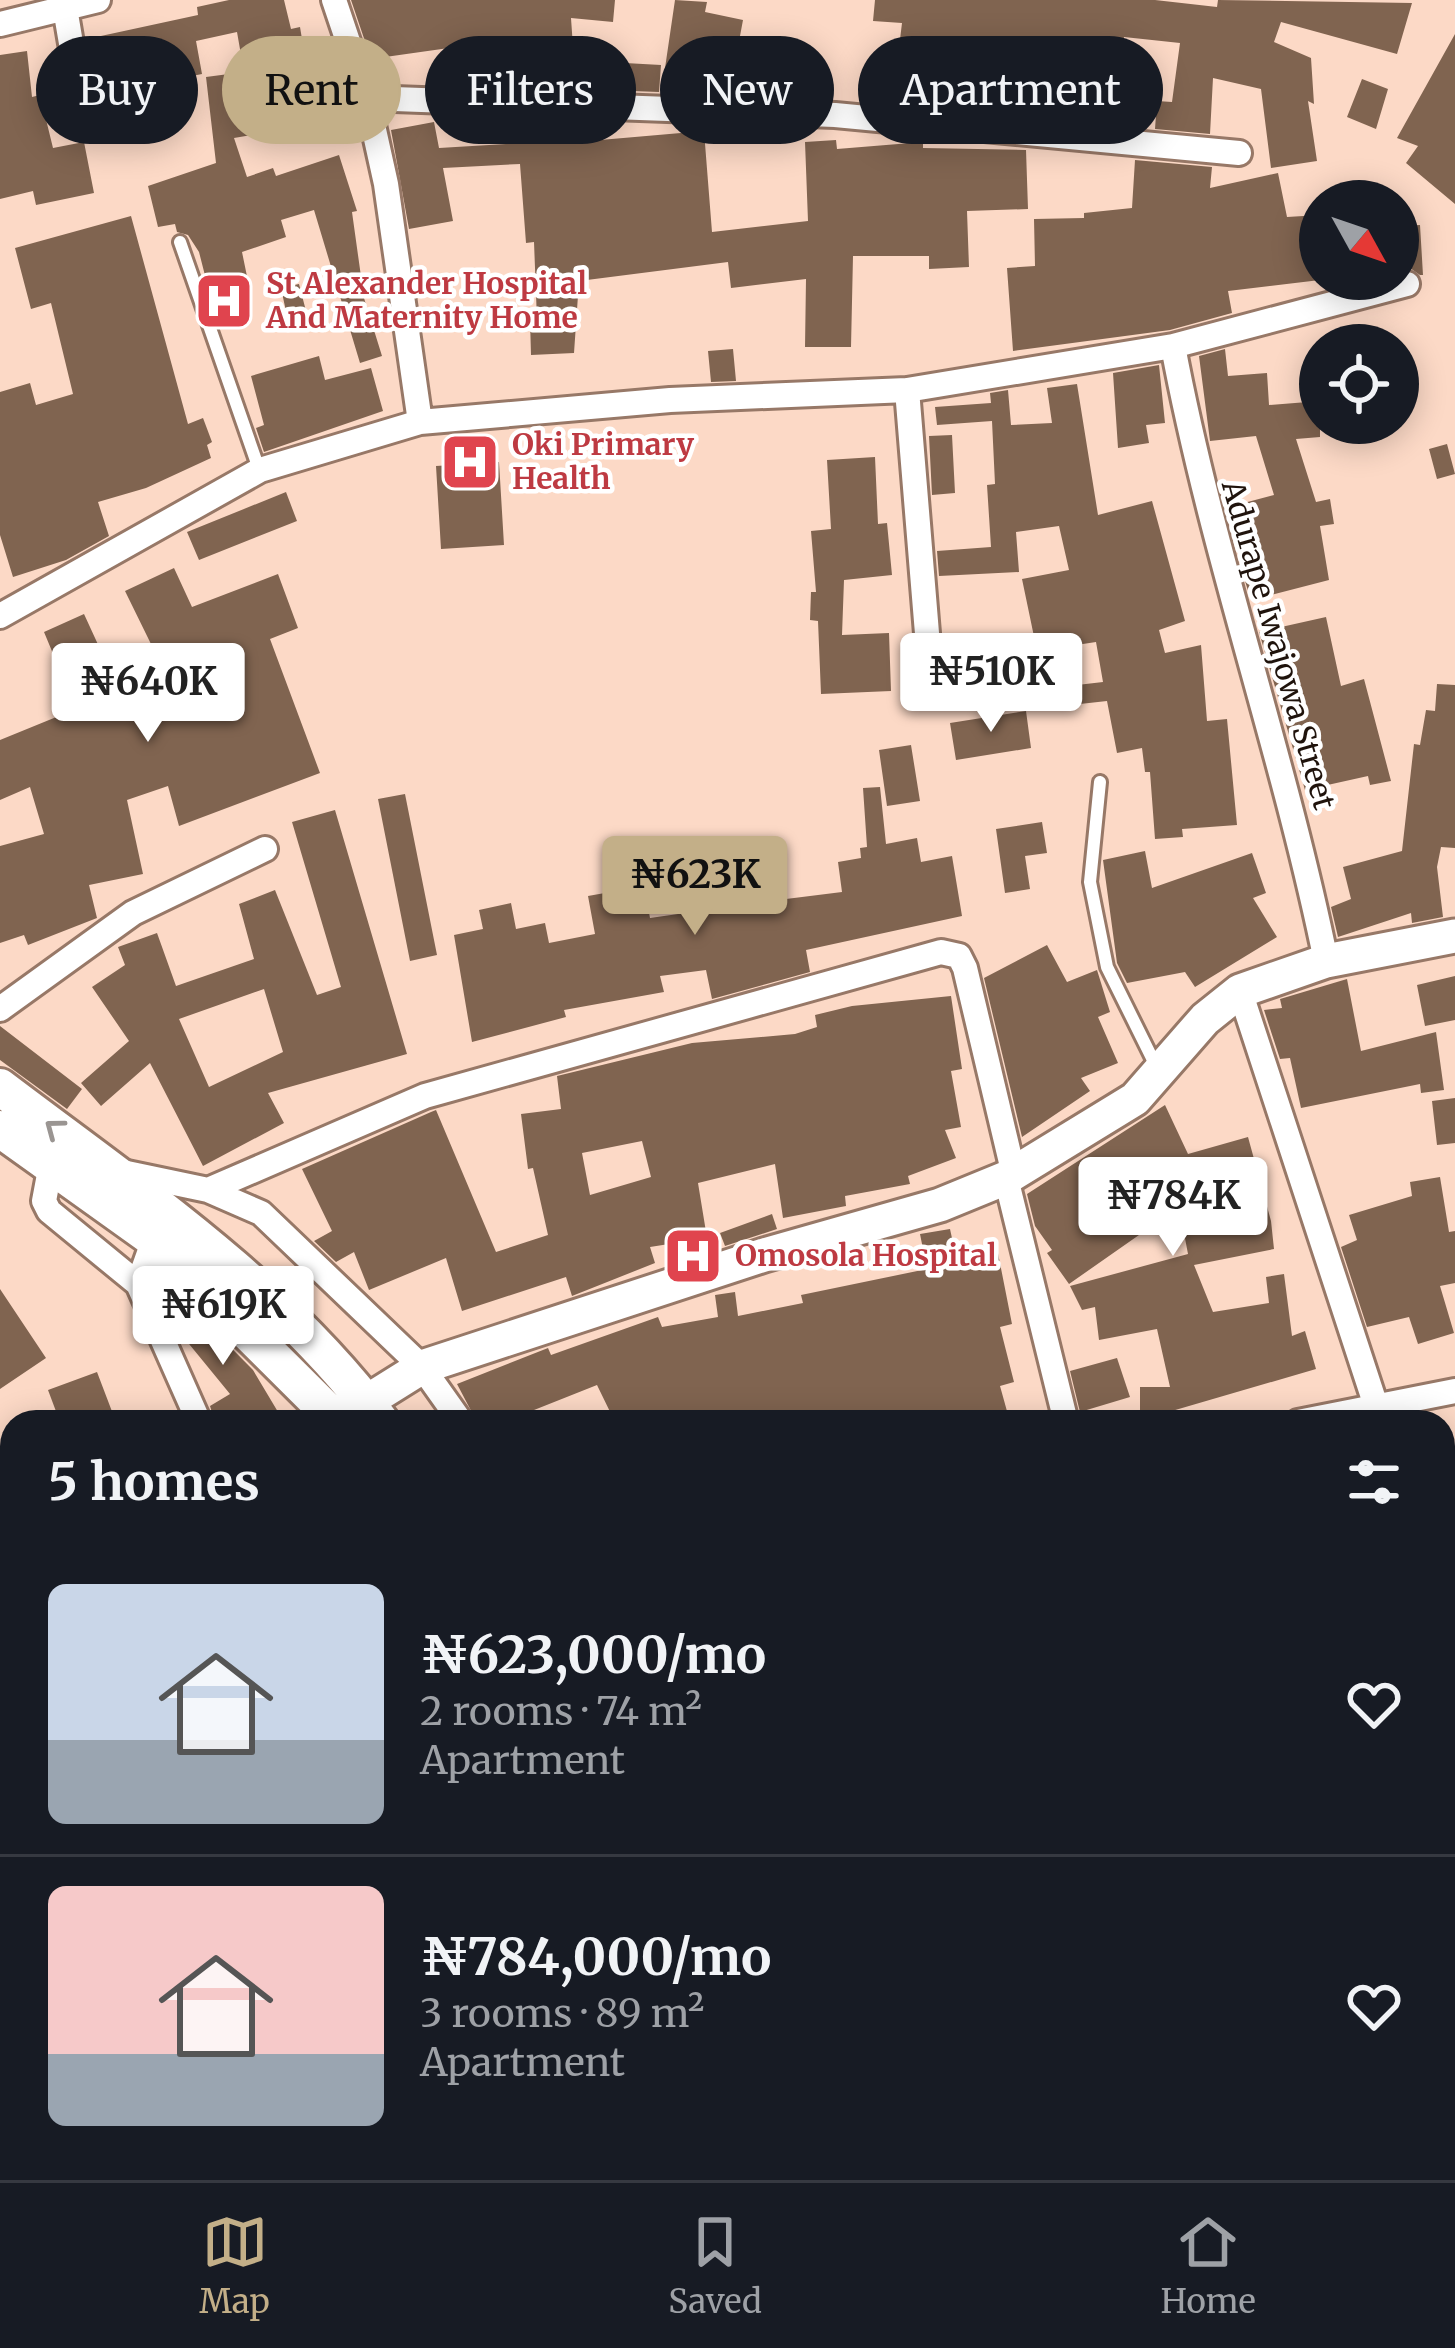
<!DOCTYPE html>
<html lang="en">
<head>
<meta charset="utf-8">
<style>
	body { margin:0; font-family:Merriweather,serif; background:#242831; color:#f1f3f6; height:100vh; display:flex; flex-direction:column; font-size:45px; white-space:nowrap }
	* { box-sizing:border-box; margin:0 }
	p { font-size:39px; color:#9ea1a6 }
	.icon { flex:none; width:66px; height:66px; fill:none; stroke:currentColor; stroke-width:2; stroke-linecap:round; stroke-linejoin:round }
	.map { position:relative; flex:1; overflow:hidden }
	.details { position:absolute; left:0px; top:1410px; width:1455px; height:771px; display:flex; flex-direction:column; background:#171b24; border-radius:36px 36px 0 0; box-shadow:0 6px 30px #0003 }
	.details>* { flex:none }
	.guide { position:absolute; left:36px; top:36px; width:1383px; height:108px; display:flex; gap:24px }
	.needle { width:78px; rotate:130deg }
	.buttons { position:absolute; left:1299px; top:180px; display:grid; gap:24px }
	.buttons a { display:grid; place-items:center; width:120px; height:120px; border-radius:50%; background:#171b24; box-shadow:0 6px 30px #0003; font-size:60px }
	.price { position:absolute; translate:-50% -102px; padding:0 27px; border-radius:12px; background:#fff; color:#222; font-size:39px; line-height:78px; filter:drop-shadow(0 3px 6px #0008) }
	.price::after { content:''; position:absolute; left:50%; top:72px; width:36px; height:27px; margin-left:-18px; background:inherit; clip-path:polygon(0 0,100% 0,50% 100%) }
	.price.current { background:#c3af88; color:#111 }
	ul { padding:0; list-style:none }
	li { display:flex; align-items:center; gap:36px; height:300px; padding:0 48px }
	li+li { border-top:3px solid #363941 }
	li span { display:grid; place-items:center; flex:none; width:336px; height:240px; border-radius:18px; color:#555 }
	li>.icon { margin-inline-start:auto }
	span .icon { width:144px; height:144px; fill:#fffc; stroke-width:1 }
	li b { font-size:51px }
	h2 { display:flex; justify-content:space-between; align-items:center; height:144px; padding:0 48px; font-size:51px }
	.pill { padding:0 42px; border-radius:54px; background:#171b24; box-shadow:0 6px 30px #0003; font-size:42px; line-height:108px }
	.pill.current { background:#c3af88; color:#111 }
	.tabs { display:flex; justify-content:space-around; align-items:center; height:168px; border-top:3px solid #363941; background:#171b24; font-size:33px; color:#9ea1a6 }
	.tabs a { display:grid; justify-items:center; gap:6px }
	.tabs .current { color:#c3af88 }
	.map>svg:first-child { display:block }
</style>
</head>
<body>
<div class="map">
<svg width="1455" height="2180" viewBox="0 0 1455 2180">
	<rect width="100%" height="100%" fill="#fcd9c6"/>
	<path fill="#806450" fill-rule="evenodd" d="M229,0H284L291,29L300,27L304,51L280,56L292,128L234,138L247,177L273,168L276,176L339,155L357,211L352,212L364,298L382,356L360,363L314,210L281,220L286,237L242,252L249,286L210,295L199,252L188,235L177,232L175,224L158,227L148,186L216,163L206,77L244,72L237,32L196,41L202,74L177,79L175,72L96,91L87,39L198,15L197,7Z
		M351,0H615L613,22L571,18L573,47L516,51V58L463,59V46L371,59Z
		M675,0L707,2L705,12L743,20L731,84L664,75Z
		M875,0H1155L1217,7L1218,0L1412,3L1397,54L1281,22L1274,42L1311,58L1314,104L1308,101L1317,161L1271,168L1261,89L1213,78L1210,134L1155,129L1157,101L1172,102L1180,43L1124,37L1118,103L1066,99L1067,78L996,75L995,85L931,81L929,93L894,89L902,23L873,21Z
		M1455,34V204L1406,163L1418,146L1397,138Z
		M27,51L32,97L40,95L53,148L84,142L94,193L36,205L33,191L0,199V55Z
		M799,55L820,56V81L798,80Z
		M607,62L661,65L659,92L606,90Z
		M1362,79L1388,89L1376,129L1347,117Z
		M529,120L575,124L577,142L704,131L712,232L808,221L805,142L836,140L837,149L923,142V148L1026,150L1028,209L967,211L969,267L929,269V256H853L851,347H805L806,279L731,288L728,262L579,281L574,353L531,355L530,320H537L534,242L526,243L520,164L443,168L453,221L409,229L391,130L434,122L439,148L523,143L520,123Z
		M1135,160L1212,167L1210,188L1278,173L1287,217L1320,215V280L1228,291L1232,313L1170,330L1013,351L1007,268L1035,266L1034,219L1084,218V213L1132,208Z
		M131,216L188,424L203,418L212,442L207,445L211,458L146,488L98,502L109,536L66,560L13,577L0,535V392L30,383L36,405L73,394L51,303L31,309L15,248Z
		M1420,225L1423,275H1420L1410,268L1398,269V226Z
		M299,284L306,311L287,316L281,288Z
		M733,349L736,381L711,382L708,351Z
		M1225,349L1228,376L1267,373L1269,405L1320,401V437L1296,439L1316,502L1330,499L1334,524L1320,526L1329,580L1251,600L1245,581L1253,578L1249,561L1254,560L1240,504L1274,495L1256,436L1210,441L1199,356Z
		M319,356L325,380L371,368L383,411L264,452L256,428L264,425L251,376Z
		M1159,365L1165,423L1146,425L1149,443L1118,448L1113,373Z
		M1077,384L1098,515L1152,501L1185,621L1159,630L1165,653L1201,645L1207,721L1227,719L1237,825L1182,829L1183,837L1155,839L1150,772H1145L1142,748L1117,753L1107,701L1062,706L1060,687L1103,682L1096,642L1037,651L1022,579L1069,570L1059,526L1016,532L1019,572L939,576L937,551L991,547L987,485L995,484L992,421L937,425L935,407L991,403L990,393L1008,390L1011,425L1052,423L1047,388Z
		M952,435L955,493L932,495L929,436Z
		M1447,444L1455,474L1437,479L1429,449Z
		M875,457L878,524L887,523L892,575L844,580L842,635L889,633L891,691L821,694L818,621L810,620L811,592H816L811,531L831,529L827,460Z
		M499,462L504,545L441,549L436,466Z
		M286,492L297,521L199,560L187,532Z
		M174,568L192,607L278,574L298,628L270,639L320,773L179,826L168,786L127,800L143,874L89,885L97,918L28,945L24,935L0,943V846L44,834L30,787L0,800V740L76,709L44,632L84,614L129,712L174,691L125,591Z
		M1326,617L1341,686L1364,679L1391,781L1370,785L1368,776L1305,790L1259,632Z
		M1437,684L1455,685V848L1441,847L1437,867L1443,917L1412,923L1411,913L1338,937L1331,907L1351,899L1343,867L1402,851L1414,744L1420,745L1426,710L1435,711Z
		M1026,711L1031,748L956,760L950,723Z
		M911,745L920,801L887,806L879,750Z
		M880,787L886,844L917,838L921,862L952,856L962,916L806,950L810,972L712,999L706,970L660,976L664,992L564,1010L566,1017L472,1042L454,935L483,929L479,910L511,903L516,929L545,923L549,943L595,934L588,896L644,886L650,918L692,912L690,903L718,896L721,907L842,892L838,862L861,858L860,848L867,847L863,788Z
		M405,794L437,955L410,961L378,799Z
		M335,810L407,1054L268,1093L284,1123L203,1166L150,1063L101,1106L81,1083L129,1041L92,987L125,965L118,947L157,933L176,986L254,959L239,904L275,890L317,995L341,987L292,822ZM264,989L283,1052L209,1087L179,1019Z
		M1042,822L1047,853L1025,856L1030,889L1005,893L996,829Z
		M1145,851L1152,888L1252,853L1266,893L1253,898L1277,937L1195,987L1185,972L1127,983L1117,963L1103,860Z
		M1047,945L1067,982L1097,970L1110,1012L1098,1017L1118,1063L1081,1078L1090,1091L1022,1137L984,978Z
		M1455,976V1020L1425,1026L1417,985Z
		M1347,979L1361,1051L1436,1032L1444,1090L1421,1093L1420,1084L1301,1108L1290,1058L1280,1059L1264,1010L1282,1008L1280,999Z
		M951,996L962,1069L951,1071L961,1127L945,1130L956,1158L908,1176L910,1184L845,1196L846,1206L783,1218L775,1164L698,1183L707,1238L650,1247L655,1263L572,1296L566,1277L462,1311L446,1258L369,1290L354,1252L336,1262L314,1241L332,1231L302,1169L431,1112L436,1110L496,1252L548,1235L533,1168L528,1169L521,1114L561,1109L557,1076L692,1043L795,1034L817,1027L815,1015L852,1006ZM642,1141L651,1177L590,1195L582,1153Z
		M0,1026L82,1089L67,1109L0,1060Z
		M1455,1098V1143L1437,1145L1432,1101Z
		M1165,1105L1188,1154L1248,1137L1271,1221L1274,1249L1194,1265L1213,1312L1269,1303L1266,1277L1284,1274L1292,1336L1305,1331L1316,1369L1165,1413V1422H1140V1387H1170L1157,1329L1099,1340L1095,1307L1082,1310L1070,1286L1188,1254L1179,1207L1069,1284L1047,1253L1052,1250L1035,1226L1027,1194Z
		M1440,1177L1449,1232L1455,1231V1283L1440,1286L1454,1333L1418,1344L1409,1317L1367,1327L1341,1247L1357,1240L1349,1215L1412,1196L1410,1182Z
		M772,1214L777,1229L725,1246L720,1233Z
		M950,1229L955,1252L996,1243L1012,1324L1000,1327L1014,1382L1000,1386L1010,1422H615L597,1385L524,1414L477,1422L457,1384L548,1348L551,1355L658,1317L662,1327L718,1317L715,1295L735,1292L738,1316L803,1303L801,1295L927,1269L920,1234Z
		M171,1287L253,1370L284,1422H215L210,1406L230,1394L176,1328L161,1295Z
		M0,1289L46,1358L0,1389Z
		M1117,1358L1130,1397L1080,1412L1070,1371Z
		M97,1372L116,1422H60L48,1390Z"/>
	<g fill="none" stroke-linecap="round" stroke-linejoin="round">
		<g stroke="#977867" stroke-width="18">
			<path id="lane" d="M180,242L259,469
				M1100,782L1090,882L1107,967L1157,1068
				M255,2180L257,2169"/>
		</g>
		<g stroke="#977867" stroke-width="30">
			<path id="street" d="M334,0L367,98L386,184L420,422
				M65,8L82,108L145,129
				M0,24L98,0
				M367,98L835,115L1239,153
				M1173,346C1212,555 1284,754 1326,961
				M907,390L931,682
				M0,616L260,470L420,422L670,400L907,390L1173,346L1407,284
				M1240,991L1375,1403
				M0,1009L133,913L265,849
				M51,1164L44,1201L49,1211L138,1284
				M122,1172L208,1190L261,1213L422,1367L461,1422
				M1006,1178L1066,1422
				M208,1190L425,1096L941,952L959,956L965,968L1014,1175
				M154,1239L138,1284L199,1422
				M1298,1422L1455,1391
				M1443,1604L1455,1601
				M1443,1798L1455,1785
				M0,1835L12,1836
				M1443,2138L1455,2124
				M858,2169L865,2180
				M1214,2169L1227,2180
				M163,2180L166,2169
				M1405,2180L1415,2169"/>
		</g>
		<g stroke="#977867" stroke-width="39">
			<path id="secondary" d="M366,1402L422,1367L764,1255L940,1205L1006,1178L1135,1099L1205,1019L1240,991L1326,961L1455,936"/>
		</g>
		<g stroke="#977867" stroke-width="42">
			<path id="primary" d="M0,1087C133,1188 280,1286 381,1422
				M0,1129L154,1239L338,1422
				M502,2180L528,2175L541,2180"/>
		</g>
		<use href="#lane" stroke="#fff" stroke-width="12"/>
		<use href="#street" stroke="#fff" stroke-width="24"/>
		<use href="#secondary" stroke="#fff" stroke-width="33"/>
		<use href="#primary" stroke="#fff" stroke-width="36"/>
	</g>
	<defs><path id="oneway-chevron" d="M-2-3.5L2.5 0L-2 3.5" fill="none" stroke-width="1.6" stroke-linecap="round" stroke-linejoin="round" transform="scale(3)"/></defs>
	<use stroke="#9a9592" href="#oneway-chevron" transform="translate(54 1128) rotate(-143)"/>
	<defs>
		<g id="hospital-square" transform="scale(3)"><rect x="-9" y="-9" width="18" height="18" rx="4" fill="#e0444e" stroke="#fff"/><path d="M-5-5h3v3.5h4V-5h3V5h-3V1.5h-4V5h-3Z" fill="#fff"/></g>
	</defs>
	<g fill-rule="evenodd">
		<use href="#hospital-square" x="224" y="301"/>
		<use href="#hospital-square" x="470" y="462"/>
		<use href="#hospital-square" x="693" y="1256"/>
	</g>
	<g text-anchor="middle" stroke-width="9" stroke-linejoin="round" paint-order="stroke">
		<g font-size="30" font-weight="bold" fill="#be3a42" stroke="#fff" text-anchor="start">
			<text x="266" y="294">St Alexander Hospital<tspan x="266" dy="34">And Maternity Home</tspan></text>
			<text x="512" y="455">Oki Primary<tspan x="512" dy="34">Health</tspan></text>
			<text x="735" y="1266">Omosola Hospital</text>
		</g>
		<g font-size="30" fill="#1f130c" stroke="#fff">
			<text transform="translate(1278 645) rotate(74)" y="10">Adurape Iwajowa Street</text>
		</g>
	</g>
</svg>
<div class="buttons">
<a><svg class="needle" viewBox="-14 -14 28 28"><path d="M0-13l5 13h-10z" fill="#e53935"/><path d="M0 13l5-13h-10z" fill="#9ea1a6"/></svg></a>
<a><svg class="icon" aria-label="locate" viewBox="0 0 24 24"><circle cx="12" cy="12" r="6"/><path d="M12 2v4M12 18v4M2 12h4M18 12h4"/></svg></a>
</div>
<b class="price" style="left:991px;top:735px">₦510K</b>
<b class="price" style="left:148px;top:745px">₦640K</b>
<b class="price current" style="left:695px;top:938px">₦623K</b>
<b class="price" style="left:1173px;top:1259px">₦784K</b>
<b class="price" style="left:223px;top:1368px">₦619K</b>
<div class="guide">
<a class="pill">Buy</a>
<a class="pill current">Rent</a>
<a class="pill">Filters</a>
<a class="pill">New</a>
<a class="pill">Apartment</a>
</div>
<section class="details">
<h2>5 homes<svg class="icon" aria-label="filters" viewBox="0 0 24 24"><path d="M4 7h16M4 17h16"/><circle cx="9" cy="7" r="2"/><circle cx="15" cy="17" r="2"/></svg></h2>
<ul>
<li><span style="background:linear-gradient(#c9d6e8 65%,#9aa5b1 0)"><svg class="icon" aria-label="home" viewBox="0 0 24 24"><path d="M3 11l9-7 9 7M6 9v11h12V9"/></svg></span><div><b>₦623,000/mo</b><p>2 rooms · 74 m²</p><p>Apartment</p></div><svg class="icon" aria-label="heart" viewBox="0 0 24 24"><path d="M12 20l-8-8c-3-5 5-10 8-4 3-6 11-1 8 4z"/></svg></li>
<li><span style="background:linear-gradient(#f6c9c9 70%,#9aa5b1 0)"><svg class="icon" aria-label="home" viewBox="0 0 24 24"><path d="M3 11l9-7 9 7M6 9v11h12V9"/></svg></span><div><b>₦784,000/mo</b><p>3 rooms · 89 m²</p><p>Apartment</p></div><svg class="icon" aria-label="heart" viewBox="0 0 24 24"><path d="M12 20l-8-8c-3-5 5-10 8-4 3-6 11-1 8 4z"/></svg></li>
</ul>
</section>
</div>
<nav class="tabs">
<a class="current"><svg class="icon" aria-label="map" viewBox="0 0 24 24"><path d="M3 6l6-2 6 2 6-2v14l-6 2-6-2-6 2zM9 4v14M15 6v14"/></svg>Map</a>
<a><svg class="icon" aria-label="saved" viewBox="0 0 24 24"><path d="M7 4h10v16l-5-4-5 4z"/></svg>Saved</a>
<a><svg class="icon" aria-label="home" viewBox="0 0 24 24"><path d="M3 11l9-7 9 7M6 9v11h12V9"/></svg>Home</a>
</nav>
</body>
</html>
